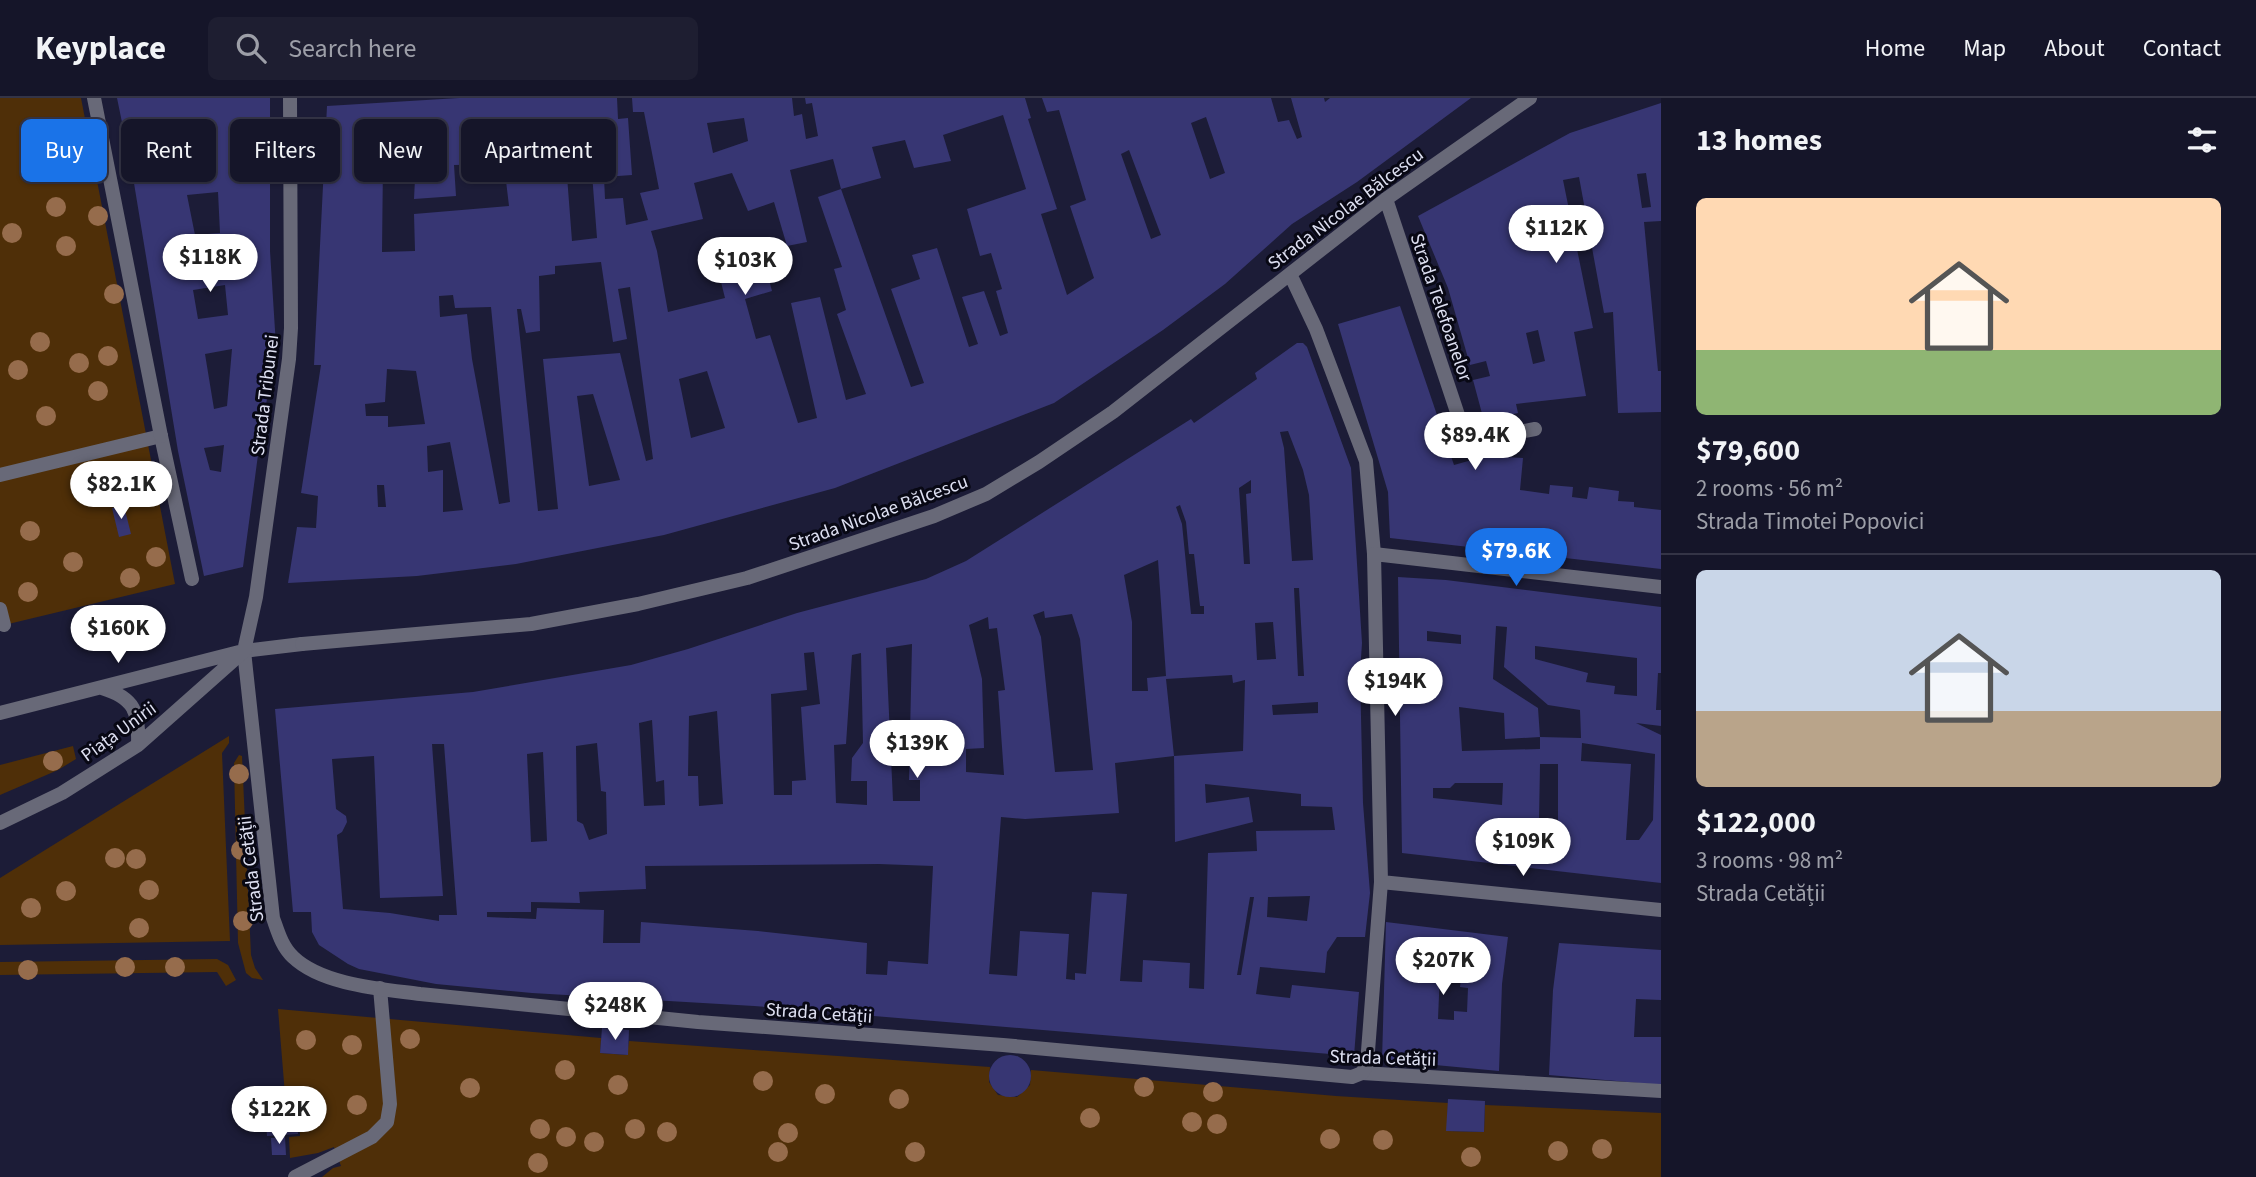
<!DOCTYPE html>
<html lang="en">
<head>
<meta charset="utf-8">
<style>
	body { margin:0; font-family:"Source Sans 3",sans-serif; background:#1e1e31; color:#f1f3f6; height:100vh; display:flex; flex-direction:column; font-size:26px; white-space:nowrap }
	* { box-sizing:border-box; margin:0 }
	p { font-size:23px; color:#9d9fa8 }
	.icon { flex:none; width:38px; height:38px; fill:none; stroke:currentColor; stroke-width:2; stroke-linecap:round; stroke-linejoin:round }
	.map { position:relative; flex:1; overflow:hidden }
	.side { display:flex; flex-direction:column; background:#151529; width:595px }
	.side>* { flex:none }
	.top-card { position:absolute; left:21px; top:21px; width:665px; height:63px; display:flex; gap:14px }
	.price { position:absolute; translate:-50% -60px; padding:0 16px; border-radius:24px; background:#fff; color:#222; font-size:23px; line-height:46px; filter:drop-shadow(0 2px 4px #0008) }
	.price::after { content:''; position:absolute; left:50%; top:42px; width:21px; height:16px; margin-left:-10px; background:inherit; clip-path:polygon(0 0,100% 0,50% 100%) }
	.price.on { background:#1a73e8; color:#fff }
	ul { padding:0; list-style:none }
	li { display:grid; align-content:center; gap:14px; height:371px; padding:0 35px }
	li+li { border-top:2px solid #343446 }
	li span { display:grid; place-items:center; height:217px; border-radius:10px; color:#555 }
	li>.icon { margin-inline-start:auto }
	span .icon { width:126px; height:126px; fill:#fffc; stroke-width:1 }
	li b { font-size:30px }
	h2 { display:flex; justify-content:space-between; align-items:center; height:84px; padding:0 35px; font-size:30px }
	.tag { padding:0 24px; border-radius:10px; background:#151529; box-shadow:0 2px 5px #0004,0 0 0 2px #343446; font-size:24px; line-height:63px }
	.tag.on { background:#1a73e8; color:#fff }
	header { display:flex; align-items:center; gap:42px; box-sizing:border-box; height:98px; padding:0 35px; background:#151529; border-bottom:2px solid #343446 }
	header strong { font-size:33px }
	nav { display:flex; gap:38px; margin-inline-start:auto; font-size:24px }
	.search { width:490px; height:63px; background:#1e1e31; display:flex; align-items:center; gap:18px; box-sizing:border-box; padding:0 24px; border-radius:10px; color:#9d9fa8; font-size:26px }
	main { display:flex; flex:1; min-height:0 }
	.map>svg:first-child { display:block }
</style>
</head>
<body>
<header>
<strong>Keyplace</strong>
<div class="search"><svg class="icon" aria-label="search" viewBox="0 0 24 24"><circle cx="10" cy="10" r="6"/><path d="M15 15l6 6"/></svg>Search here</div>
<nav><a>Home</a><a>Map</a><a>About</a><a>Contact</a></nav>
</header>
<main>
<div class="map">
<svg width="1661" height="1079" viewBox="0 0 1661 1079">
	<rect width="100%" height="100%" fill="#1c1c37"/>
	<path fill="#4f2f08" d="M0,0H81L175,486L0,528Z
		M229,638V645L222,655L230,843L0,847V780Z
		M73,648L76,661L58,672L0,697V667Z
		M239,657L242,658L251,857L255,870L263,882L252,880L246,875L238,845L234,665Z
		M217,861L228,867L236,882L226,888L217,874L0,877V864Z
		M278,911L601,940L600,955L627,957L629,943L990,969L989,984L998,997L1017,999L1030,987L1031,972L1336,998L1448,1005L1447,1033L1484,1034L1485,1007L1661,1015V1079H322L333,1070L341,1068L334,1049L318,1055L290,1060L289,1039L300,1038V1021H287Z"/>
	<path fill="#373673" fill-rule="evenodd" d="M117,0H270V153L276,248L260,342L243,469L204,478L178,353L132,73ZM191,19L192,26H205L206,67H190L189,43L159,46L157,23ZM218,94L220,135L195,137L187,97ZM225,187L228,217L198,221L193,192ZM232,251L227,308L214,311L205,256ZM224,347L221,374L210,372L204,350Z
		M459,0H617L618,21L628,20L632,77L604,79L605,101L623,100L626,127L648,122L640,95L659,91L644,14H633L632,0H792L794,18L802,16L806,41L818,38L812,5L806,6L805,0H1025L1031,20L1028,21L1057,111L1041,116L1067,197L1094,180L1070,108L1086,102L1059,12L1047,14L1042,0H1271L1278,24L1289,22L1297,41L1302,39L1291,0H1324L1325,4L1330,0H1471L1357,84L1292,126L1225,186L1163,232L1054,305L835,390L664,437L516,466L417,478L288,485L297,429L316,430L318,398L301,395L321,267H314L327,8ZM1003,17L1026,91L967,111L980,158L991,155L1002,191L996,193L1008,235L1000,238L984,193L962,199L978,246L969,249L937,150L912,157L920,181L891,191L924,285L911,289L841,91L818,99L842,169L834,171L846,212L837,216L866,296L846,302L820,199L791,205L817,320L798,325L770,237L756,241L745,201L772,193L760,148L715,160L725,200L668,214L657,153L651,133L703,121L694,85L732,75L748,113L774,104L787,148L807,144L790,72L833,61L841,91L881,80L872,49L905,42L914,70L951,63L943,37ZM1206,19L1225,75L1210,81L1191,25ZM744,20L748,43L713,55L707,25ZM590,50L597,140L572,143L565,52ZM1129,52L1161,137L1151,141L1121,56ZM416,61L414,101L456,98L454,67L504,66L509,108L414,116L415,153L382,154L383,63ZM601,164L613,244L627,241L618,191L630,189L653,361L646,363L620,255L543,261L558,411L538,413L517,211H521L526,235L540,233L539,178L555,176V168ZM453,197L455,210L491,209L510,404L499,406L472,261L467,216L440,219L439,198ZM387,271L416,273L425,326L388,329V318H366L365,306L385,304ZM707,273L725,330L691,340L679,281ZM593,296L620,382L589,388L577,298ZM450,344L463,412L443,414V372L428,374L427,348ZM377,387H384L386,409H378Z
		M1661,5V123L1644,124L1658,273H1661V314L1618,315L1613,214L1604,215L1579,79L1563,82L1593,230L1574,234L1586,298L1516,306L1518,315L1484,323L1473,282L1490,278L1486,263L1470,267L1448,190L1418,118L1570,35ZM1646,75L1651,109L1642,110L1637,76ZM1538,232L1545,263L1533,266L1526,235Z
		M1400,208L1454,367L1486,358L1523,360L1520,392L1549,396L1550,387L1573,389L1572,399L1587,401L1589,389L1619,393L1618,403L1634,404V409L1661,412V471L1390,440L1388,394L1338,226Z
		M1297,245H1303L1307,249L1351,370L1362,545L1360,575L1363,705L1370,795L1365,839H1337L1327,854L1325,875L1260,869L1256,896L1290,900L1292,887L1359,894L1354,958L754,908L532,895L436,886L359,871L348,866L319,847L312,834L311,814H293L275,611L473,594L631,567L688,551L797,515L926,481L966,463L1191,321L1194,325L1257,281L1255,275ZM1288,333L1303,372L1309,397L1313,462L1292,463L1284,350L1280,334ZM1251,382V395L1246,396L1250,466H1244L1239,390ZM1180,407L1186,424L1189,456H1194L1200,508H1204V516H1191L1182,426L1176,409ZM1158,462L1166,578L1147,580L1148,593H1132V524L1124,477ZM1294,490H1299L1304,578H1298ZM1044,513L1045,520L1072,516L1080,541L1093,672L1055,674L1041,539L1033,517ZM988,519L989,531L997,530L1005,592L998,593L1004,677L966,674V651L984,650L982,581L969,527ZM1273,524L1276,561L1257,562L1255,525ZM912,546L909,682H920V703H893L886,550ZM814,554L820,606L801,609L806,682L792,683V697H774L771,596L807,592L804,555ZM861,555L863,645L852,660L851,683H867V707L836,705L834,647L846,646L852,557ZM1232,577L1233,585L1245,582L1243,653L1174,658L1175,744L1253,724L1249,699L1206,705L1205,686L1301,696V708L1332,709L1335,732L1256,733L1257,753L1208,755L1204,891L1189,890L1190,865L1143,862L1142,884L1120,883L1127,796L1092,794L1086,876L1075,875V882L1066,881L1069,836L1020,833L1017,878L989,876L1001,719L1025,721L1119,715L1115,665L1174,658L1166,581ZM1318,604V615L1273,617L1272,607ZM717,613L723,706L699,708L698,678H688L689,618ZM652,622L656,684L664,682L665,707L644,708L639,625ZM597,645L601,693L606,694L607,736L589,742L583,726L577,723L576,648ZM432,646H444L457,817H439V823L390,815L343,811L337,737L342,734L347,724L346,718L336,711L332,661L374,658L380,800L443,798ZM543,654L547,743L531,744L527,656ZM879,766L933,768L928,866L888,863L887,877L866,876L867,845L758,833L641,824L640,845H603L604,812L537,810L536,821L487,819V814H531V804L580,805L579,794L646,791L645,768ZM1310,798L1307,823L1267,819L1268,799ZM1250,799H1254L1241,877H1237Z
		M124,408L131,436L119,439L112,410Z
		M1398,479L1446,482L1661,509V575H1658L1656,612H1661V628L1636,625L1661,637V785L1402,755ZM1496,528L1507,529L1504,569L1548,607L1580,612L1581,640L1540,639L1538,610L1493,581ZM1427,533L1461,537V546L1427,543ZM1535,548L1637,560V598L1614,596L1615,588L1586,584L1588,575L1535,561ZM1459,609L1504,615L1505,641L1540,639V651L1462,653ZM1582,645L1655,656L1653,722L1639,742H1626L1631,666L1581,663ZM1540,666H1558V724L1539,723ZM1455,685H1503L1502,707L1433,700V690H1450Z
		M1386,824L1508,839L1502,886L1499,973L1382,962ZM1440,874L1456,875V881H1461L1460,889L1468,890L1467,914L1454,913V922L1438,921Z
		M1559,845L1661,852V902L1636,901L1634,939H1661V987L1549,977L1553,892Z
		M602,930L629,932L628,957L600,955Z
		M989 978a21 21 0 1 1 42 0a21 21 0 1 1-42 0Z
		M1448,1001L1485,1003L1484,1034L1446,1033Z
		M297,1023L298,1036L267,1038L266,1025Z
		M285,1039L286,1057H272L271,1040Z"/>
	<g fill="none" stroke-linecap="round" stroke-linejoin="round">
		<path stroke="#686978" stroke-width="14" d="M0,377L161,338
			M0,511L4,527
			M244,553L302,546
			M295,1079L372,1039L387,1024L390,1006L380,890"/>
		<path stroke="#686978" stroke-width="14" d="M1386,101L1467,344L1535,331
			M1290,176L1316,231L1366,363L1374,456
			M161,338L192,481
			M302,546L531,526L638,506L747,480L934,418L986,396L1039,364L1113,314L1386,101L1530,0
			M1362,975L1661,993"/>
		<path stroke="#686978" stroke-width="14" d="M94,0L161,338
			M244,553L273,820C278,834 282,849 293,859C322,887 382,891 420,896L698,924L1003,947L1352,979L1362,975L1367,966L1381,784L1374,456L1661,489
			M1381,784L1661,812"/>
		<path stroke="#686978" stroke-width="14" d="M244,553L256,499L289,261L291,230L290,0
			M102,590C135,600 139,614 138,647
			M0,615L243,553
			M0,725L62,695L138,647L244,553"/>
	</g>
	<g fill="#966c4c">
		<circle cx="39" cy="38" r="10"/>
		<circle cx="56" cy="109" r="10"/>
		<circle cx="98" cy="118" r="10"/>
		<circle cx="12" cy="135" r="10"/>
		<circle cx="66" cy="148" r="10"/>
		<circle cx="114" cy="196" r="10"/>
		<circle cx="40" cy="244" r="10"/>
		<circle cx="108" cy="258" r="10"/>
		<circle cx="79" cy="265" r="10"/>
		<circle cx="18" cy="272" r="10"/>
		<circle cx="98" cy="293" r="10"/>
		<circle cx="46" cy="318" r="10"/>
		<circle cx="105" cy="375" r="10"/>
		<circle cx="30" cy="433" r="10"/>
		<circle cx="156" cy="459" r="10"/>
		<circle cx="73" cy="464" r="10"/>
		<circle cx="130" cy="480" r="10"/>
		<circle cx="28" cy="494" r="10"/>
		<circle cx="53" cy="663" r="10"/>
		<circle cx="239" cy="676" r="10"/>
		<circle cx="241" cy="752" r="10"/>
		<circle cx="115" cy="760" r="10"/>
		<circle cx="136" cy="761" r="10"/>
		<circle cx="149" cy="792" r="10"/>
		<circle cx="66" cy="793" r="10"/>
		<circle cx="31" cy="810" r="10"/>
		<circle cx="243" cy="823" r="10"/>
		<circle cx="139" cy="830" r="10"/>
		<circle cx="125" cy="869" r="10"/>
		<circle cx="175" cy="869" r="10"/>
		<circle cx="28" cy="872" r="10"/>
		<circle cx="410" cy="941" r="10"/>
		<circle cx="306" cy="942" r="10"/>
		<circle cx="352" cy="947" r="10"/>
		<circle cx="565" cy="972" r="10"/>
		<circle cx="763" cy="983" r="10"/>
		<circle cx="618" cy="987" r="10"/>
		<circle cx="1144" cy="989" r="10"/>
		<circle cx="470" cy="990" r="10"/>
		<circle cx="1213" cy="994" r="10"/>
		<circle cx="825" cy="996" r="10"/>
		<circle cx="899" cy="1001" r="10"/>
		<circle cx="357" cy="1007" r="10"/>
		<circle cx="313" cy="1017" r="10"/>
		<circle cx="1090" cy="1020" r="10"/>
		<circle cx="1192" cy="1024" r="10"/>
		<circle cx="1217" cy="1026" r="10"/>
		<circle cx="540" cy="1031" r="10"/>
		<circle cx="635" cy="1031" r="10"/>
		<circle cx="667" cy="1034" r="10"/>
		<circle cx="788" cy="1035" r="10"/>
		<circle cx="566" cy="1039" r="10"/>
		<circle cx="1330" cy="1041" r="10"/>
		<circle cx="1383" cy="1042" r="10"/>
		<circle cx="594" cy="1044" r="10"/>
		<circle cx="1602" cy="1051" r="10"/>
		<circle cx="1558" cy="1053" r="10"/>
		<circle cx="778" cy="1054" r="10"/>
		<circle cx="915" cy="1054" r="10"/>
		<circle cx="1471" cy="1059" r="10"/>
		<circle cx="538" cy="1065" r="10"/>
	</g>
	<g text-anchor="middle" stroke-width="6" stroke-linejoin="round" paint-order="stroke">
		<g font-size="19" fill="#dee0f2" stroke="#080814">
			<text transform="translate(1345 110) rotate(-37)" y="7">Strada Nicolae Bălcescu</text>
			<text transform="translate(1442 209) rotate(71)" y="7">Strada Telefoanelor</text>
			<text transform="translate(264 297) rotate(-83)" y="7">Strada Tribunei</text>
			<text transform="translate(878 414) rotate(-20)" y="7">Strada Nicolae Bălcescu</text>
			<text transform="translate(118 633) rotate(-36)" y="7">Piața Unirii</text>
			<text transform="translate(250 771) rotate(-97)" y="7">Strada Cetății</text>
			<text transform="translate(819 914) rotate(4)" y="7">Strada Cetății</text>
			<text transform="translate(1383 959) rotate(2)" y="7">Strada Cetății</text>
		</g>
	</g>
</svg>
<b class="price" style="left:1556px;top:167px">$112K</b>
<b class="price" style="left:210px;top:196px">$118K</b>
<b class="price" style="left:745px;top:199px">$103K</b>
<b class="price" style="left:1475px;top:374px">$89.4K</b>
<b class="price" style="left:121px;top:423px">$82.1K</b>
<b class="price on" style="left:1516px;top:490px">$79.6K</b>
<b class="price" style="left:118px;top:567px">$160K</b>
<b class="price" style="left:1395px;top:620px">$194K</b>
<b class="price" style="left:917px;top:682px">$139K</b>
<b class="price" style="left:1523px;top:780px">$109K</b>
<b class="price" style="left:1443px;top:899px">$207K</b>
<b class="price" style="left:615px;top:944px">$248K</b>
<b class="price" style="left:279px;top:1048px">$122K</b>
<div class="top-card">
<a class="tag on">Buy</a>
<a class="tag">Rent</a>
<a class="tag">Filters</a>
<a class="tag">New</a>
<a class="tag">Apartment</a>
</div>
</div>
<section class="side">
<h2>13 homes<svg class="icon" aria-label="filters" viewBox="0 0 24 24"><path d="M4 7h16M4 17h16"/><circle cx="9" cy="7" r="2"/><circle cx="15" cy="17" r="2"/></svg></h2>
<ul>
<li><span style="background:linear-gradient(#ffd9b3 70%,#8fb573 0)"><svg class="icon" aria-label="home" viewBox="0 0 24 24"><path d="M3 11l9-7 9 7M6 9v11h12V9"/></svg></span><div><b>$79,600</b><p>2 rooms · 56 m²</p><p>Strada Timotei Popovici</p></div></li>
<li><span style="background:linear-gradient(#c9d6e8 65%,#b9a48a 0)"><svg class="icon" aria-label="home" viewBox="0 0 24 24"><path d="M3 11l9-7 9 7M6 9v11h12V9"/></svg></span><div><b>$122,000</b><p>3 rooms · 98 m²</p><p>Strada Cetății</p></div></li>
</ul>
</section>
</main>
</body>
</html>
